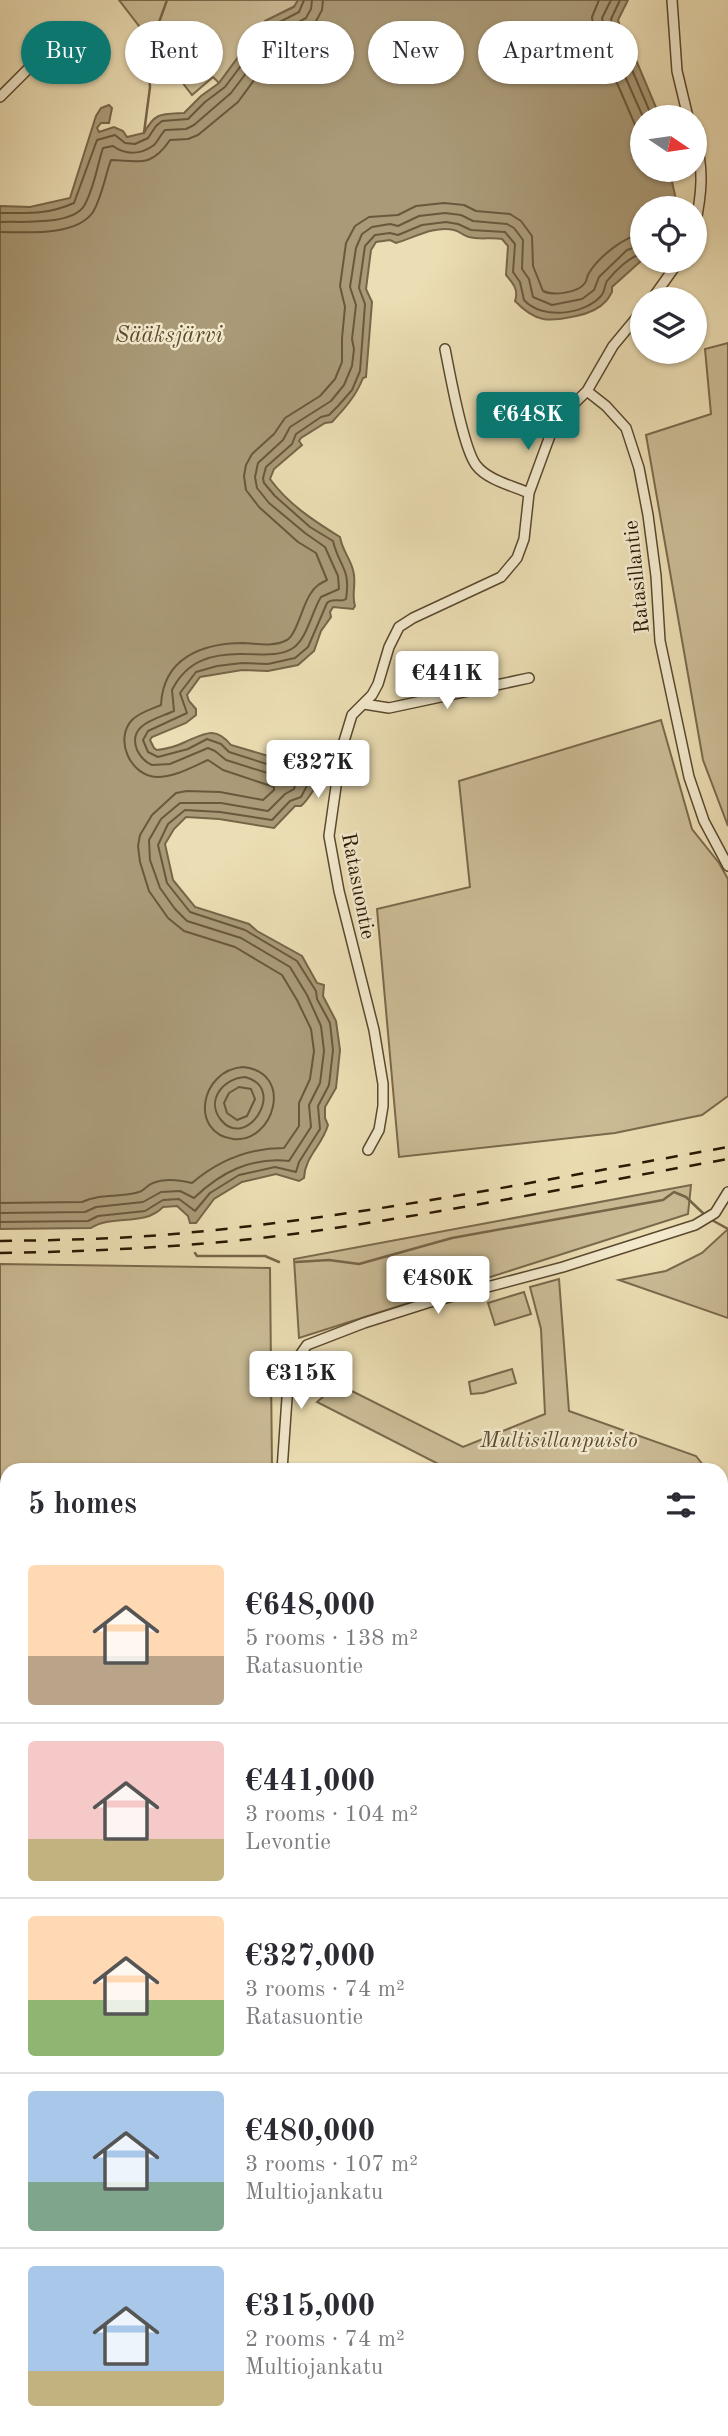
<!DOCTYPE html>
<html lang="en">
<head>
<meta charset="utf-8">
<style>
	body { margin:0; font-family:"Old Standard TT",serif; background:#f2f2f3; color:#2b2b33; height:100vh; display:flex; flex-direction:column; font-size:26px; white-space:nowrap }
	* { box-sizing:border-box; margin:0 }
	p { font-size:23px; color:#7c7c81 }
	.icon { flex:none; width:38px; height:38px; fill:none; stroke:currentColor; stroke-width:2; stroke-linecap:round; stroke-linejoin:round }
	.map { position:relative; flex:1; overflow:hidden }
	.sheet { position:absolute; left:0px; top:1463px; width:728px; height:973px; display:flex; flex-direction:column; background:#fff; border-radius:21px 21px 0 0; box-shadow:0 2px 5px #0004 }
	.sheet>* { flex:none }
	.guide { position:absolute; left:21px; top:21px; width:686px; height:63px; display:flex; gap:14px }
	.needle { width:46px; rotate:103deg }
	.buttons { position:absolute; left:630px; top:105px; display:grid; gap:14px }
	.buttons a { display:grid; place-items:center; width:77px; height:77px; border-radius:50%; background:#fff; box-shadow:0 2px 5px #0004; font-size:35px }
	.price { position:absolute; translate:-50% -60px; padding:0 16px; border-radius:7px; background:#fff; color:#222; font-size:23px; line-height:46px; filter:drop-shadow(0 2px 4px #0008) }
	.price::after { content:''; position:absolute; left:50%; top:42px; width:21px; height:16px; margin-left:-10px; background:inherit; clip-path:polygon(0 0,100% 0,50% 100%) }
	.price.active { background:#0f766e; color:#fff }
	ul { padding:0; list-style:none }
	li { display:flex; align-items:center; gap:21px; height:175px; padding:0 28px }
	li+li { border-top:2px solid #e1e1e2 }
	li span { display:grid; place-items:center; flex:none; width:196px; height:140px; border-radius:7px; color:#555 }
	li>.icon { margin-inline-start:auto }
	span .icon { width:84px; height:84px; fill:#fffc; stroke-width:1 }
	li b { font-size:30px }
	h2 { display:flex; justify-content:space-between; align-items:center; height:84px; padding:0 28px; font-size:30px }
	.chip { padding:0 24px; border-radius:32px; background:#fff; box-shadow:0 2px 5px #0004; font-size:24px; line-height:63px }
	.chip.active { background:#0f766e; color:#fff }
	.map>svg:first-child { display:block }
</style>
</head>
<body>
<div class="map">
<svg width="728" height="2436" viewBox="0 0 728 2436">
	<rect width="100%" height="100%" fill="#ecdeb4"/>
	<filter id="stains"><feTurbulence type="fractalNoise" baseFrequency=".00286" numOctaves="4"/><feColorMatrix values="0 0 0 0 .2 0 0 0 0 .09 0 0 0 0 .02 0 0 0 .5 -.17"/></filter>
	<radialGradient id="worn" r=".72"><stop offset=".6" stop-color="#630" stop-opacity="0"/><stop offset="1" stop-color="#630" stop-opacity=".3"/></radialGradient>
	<path fill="#cbbc96" stroke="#7a694c" stroke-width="2" d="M119,0H298L295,6L265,21L219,83L213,77L192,95Z
		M728,343V826L703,760L646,435L711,414L705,349Z
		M661,720L692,829L719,863L728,879V1096L702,1115L615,1133L399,1157L377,909L470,887L459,781Z
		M691,1185L688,1214L299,1338L294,1259Z
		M728,1229V1318L619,1280L666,1271L702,1253Z
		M0,1264L270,1268L272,1470H7V1601L0,1599Z
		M559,1279L569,1411L696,1456L707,1470H450L317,1402L338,1384L463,1447L545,1414L541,1329L530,1287Z
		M524,1292L531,1314L495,1325L488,1303Z
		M512,1369L516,1383L483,1393L471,1394L469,1382Z
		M721,1489L728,1498V1638H721Z
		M721,1914L728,1915V2071L721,2067Z
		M47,2429H210L213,2436H49Z
		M216,2429H398L404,2436H220Z
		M593,2429H682L688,2436H604Z"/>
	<path fill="#aa9a77" stroke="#776548" stroke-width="2" d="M298,0H628L618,20L625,42L618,45L622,57L634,55L660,117H642V170H675L672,182L678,208H642V260L612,287V292C610,295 609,298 606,301C599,309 586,314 576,316C549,322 536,323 515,301C519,290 513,283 506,275L508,246L502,239C491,237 479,240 469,237C464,236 459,231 454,230C435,225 413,238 396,243L390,240L376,242L371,250L366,289L372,302L366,377L363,378C356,396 345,408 332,422L325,423L301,438L299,441L302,445L274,469L270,479C288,504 314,521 340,537C342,550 350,558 353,570C357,582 351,595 355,606L353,609L333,607L330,612L331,617L321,631L314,651L298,665L268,671L242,670L200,677L187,695L189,701L196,709V715L186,723L152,737L150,740L154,748L157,750C167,749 177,746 185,742C204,734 215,725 231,745L326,773L320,776C318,784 308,800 301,806H295L274,828L219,819L186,817L174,829L165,844L173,880L195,907L249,924L257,931L302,956L317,983L324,985L323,996L336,1021L340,1050L336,1088L325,1107V1118L328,1125C322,1146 305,1156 304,1178L299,1181L276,1174L242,1182L214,1199L196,1223H190L188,1216L177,1206L163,1207C144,1227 112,1214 91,1228L0,1229V206L30,207L70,198L96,116L101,108L109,105L112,108L109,123H101L97,128L99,132L114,127L123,131L127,137L144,133C155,112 162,114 184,113L201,96L219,83L265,21L294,7Z"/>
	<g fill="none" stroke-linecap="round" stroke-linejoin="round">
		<path stroke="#6a583c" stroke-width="2" d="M599,0L592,17L594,34L593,54L602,73L617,83L636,127L642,136
			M611,0L602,18L606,35L603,51L610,66L624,74L643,117
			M620,0L611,19L616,36L612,48L617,61L630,65L652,117
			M0,213C28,213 47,215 74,203L97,140L115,135L125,143L135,144L148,138L156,126L162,121L188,119L205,102L225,87L270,27L299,12L304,0
			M0,222C20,221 71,226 84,206C94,189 97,166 103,148L113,146C125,155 141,155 154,145C158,141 161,134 165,130L186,129L194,125L231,93L276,34L306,18L311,9L312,0
			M0,232C25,232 76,237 93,212C102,197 105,176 111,160C139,161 151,168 170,140L188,139L198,135L238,102L282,42L315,23L322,10L323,0
			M243,1067C295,1072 274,1144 233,1139C189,1133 200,1070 243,1067Z
			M245,1077C288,1088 246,1151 221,1120C205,1100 224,1078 245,1077Z
			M239,1087L251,1089L255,1099L247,1116L237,1120L227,1113L224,1103L229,1093Z
			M0,1203L82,1202C100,1193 120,1198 139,1192C144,1191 147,1185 153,1183C165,1178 180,1180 192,1183C218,1161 250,1148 284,1148L299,1126V1103L310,1079L314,1051L311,1029L297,1000L282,975L235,947L184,931L168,918L149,891L140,862L138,846L140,835L152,815L176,793L187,791L220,792L263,800L274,790V787L223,770L208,760C192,767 175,777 157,777C130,776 114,739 132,720C140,712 152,709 161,705C163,658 202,643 244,643C258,644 274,647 287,640C297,634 303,603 311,593C315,586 321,583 327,580L316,553L298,542L259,507L246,490L244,476L246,465L252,454L274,434L285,418L320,396L335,379L342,362V338L345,307L340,286L346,243L355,226L369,217L398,215L416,206L444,203L464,205L476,211L510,214L521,221L532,236L533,266L543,291C553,296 578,293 585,283C587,280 587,276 589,273C598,258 624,236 642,234
			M0,1213L85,1212L96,1207L143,1202L161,1192L180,1191L194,1198C221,1172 251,1157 289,1161L311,1127L309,1105L320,1083L324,1051L321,1026L307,995L290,967L241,938L187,921L175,909L160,888L150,860L149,840L161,819L180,803H221L268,811L285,794L294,789L296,782L226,760L215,751L208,748L170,764L152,765C145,762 141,758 137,750C127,724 157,719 174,711L172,690C187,660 213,653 245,654C260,654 280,657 293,648C307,639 312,611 321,597L339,589L338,576L325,547L305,533L269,503L257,488L255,477L258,463L283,440L290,427L331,401L344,385L352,366L354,349L352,339L356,305L350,287L356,248L362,234L372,227L390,224L398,226L419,216L445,213L461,215L473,221L507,224L514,228L523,240L522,269L529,279L533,297L552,305L582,299L594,290L599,277L627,250L642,245
			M0,1222L88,1221L98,1216L145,1211L163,1200L179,1199L195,1211L210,1193L239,1175L275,1167L296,1172L299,1162L320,1129L318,1106L329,1085L333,1050L330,1023L317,999L316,991L297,961L245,930L190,912L167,883L158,845L168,824L185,810L220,812L272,820L290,801L301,797L311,778L229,752L221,744L207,739L188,749L158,757L148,752L143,740L148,731L187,713L180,693L196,672L217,666L242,663L268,664L295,658L308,647L327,603C333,597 341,603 346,599C351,568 339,567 333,541L310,527L275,496L264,483L263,478L266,467L292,444L296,434L321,417L329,415L338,406L352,390L360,371L365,304L359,288L365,246L375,235L390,233L398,235L422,225L446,222L458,224L471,230L505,232L515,244L513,272L520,282L524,300C542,320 584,315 601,296C605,292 604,286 607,281C615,271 630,256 642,254"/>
		<path stroke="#776548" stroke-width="2.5" d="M144,133L150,87L148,53L167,0
			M710,1219L728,1229
			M195,1253L197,1256H265L279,1262
			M296,1262L329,1260L359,1264L452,1238L663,1200L674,1192L686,1197L705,1215"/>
		<g stroke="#5a482e" stroke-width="12">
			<path id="street" d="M672,0L677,71L688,117
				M0,97L51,46L59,41
				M695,138C704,168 702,194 695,225
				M652,299L679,261
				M445,349C450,374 463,448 476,465C487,480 513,486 529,493
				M587,391L606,406L626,428L639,468L648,515L656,576L660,641L689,777L704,821L728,866
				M364,704L389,708L529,678
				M368,1150L379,1130L383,1106V1084L374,1030L339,891L329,836L341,751L352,715L372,695L378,684L389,647L399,627L413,618L501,577L517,558L524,539L529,493L555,422L587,391L613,346L642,311
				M282,1470L288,1384L293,1365L307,1345L364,1323L427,1303L563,1267L695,1225L715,1213L728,1192
				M721,1815H728
				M0,1818H7
				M0,1898L7,1888
				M0,2268L7,2272
				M213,2429L215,2436
				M706,2429L716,2436"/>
		</g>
		<g stroke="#2a1601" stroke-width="16">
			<path id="secondary" d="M0,1618L7,1619
				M721,1883L728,1884"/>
		</g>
		<g stroke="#2a1601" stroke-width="19">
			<path id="highway" d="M0,2129L7,2133
				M0,2154L7,2158
				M477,2429L489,2436
				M520,2429L531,2436"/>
		</g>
		<use href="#street" stroke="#f3eace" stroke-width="9"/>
		<use href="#secondary" stroke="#f3eace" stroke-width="12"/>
		<use href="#highway" stroke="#ecdeb4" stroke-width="16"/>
		<path stroke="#2a1601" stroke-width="2.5" stroke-dasharray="12 12" stroke-linecap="butt" d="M0,1241C62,1240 124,1239 185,1233C367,1216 548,1179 728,1147
			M0,1253C108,1251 215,1246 322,1230C458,1210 593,1183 728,1159"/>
	</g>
	<g text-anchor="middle" stroke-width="5" stroke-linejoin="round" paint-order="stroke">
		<g font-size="21" fill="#2a1601" stroke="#f3eace">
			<text transform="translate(636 577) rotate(-96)" y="7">Ratasillantie</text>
			<text transform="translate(359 886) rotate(79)" y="7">Ratasuontie</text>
		</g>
		<g font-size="21" font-style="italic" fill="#5a482e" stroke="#f3eace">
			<text x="559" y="1447">Multisillanpuisto</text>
		</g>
		<g font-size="23" font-style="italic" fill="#5d4b30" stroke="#f3eace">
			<text x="169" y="342">Sääksjärvi</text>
		</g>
	</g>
	<rect width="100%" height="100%" filter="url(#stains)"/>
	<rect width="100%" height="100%" fill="url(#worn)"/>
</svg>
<div class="buttons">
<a><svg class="needle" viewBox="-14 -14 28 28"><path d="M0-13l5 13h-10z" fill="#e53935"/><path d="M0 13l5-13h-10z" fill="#7c7c81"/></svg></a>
<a><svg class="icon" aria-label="locate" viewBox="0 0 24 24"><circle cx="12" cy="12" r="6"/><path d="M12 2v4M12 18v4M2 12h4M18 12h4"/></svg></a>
<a><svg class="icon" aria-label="layers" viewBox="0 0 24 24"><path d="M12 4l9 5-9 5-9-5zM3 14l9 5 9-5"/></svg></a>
</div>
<b class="price active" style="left:528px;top:452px">€648K</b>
<b class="price" style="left:447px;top:711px">€441K</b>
<b class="price" style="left:318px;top:800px">€327K</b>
<b class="price" style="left:438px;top:1316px">€480K</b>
<b class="price" style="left:301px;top:1411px">€315K</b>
<div class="guide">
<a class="chip active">Buy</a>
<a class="chip">Rent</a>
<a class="chip">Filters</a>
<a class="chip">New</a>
<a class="chip">Apartment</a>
</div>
<section class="sheet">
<h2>5 homes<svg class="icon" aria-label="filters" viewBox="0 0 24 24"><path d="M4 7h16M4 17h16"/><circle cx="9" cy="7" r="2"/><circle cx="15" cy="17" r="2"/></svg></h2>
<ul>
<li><span style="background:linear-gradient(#ffd9b3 65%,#b9a48a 0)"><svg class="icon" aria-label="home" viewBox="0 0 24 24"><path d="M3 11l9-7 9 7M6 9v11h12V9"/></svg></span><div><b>€648,000</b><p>5 rooms · 138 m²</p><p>Ratasuontie</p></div></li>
<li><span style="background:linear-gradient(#f6c9c9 70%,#c2b280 0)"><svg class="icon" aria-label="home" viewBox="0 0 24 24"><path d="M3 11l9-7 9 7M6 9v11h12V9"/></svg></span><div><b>€441,000</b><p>3 rooms · 104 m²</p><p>Levontie</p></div></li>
<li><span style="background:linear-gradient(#ffd9b3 60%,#8fb573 0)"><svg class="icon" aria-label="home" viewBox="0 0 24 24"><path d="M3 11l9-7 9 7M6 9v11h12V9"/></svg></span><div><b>€327,000</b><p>3 rooms · 74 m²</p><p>Ratasuontie</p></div></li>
<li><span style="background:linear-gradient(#a9c7e8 65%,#7fa58c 0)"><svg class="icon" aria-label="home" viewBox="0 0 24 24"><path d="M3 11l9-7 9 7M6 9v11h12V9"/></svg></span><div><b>€480,000</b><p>3 rooms · 107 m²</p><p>Multiojankatu</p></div></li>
<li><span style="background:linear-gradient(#a9c7e8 75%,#c2b280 0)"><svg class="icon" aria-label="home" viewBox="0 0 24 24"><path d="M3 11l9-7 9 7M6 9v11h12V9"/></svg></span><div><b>€315,000</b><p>2 rooms · 74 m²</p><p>Multiojankatu</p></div></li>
</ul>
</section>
</div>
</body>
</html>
